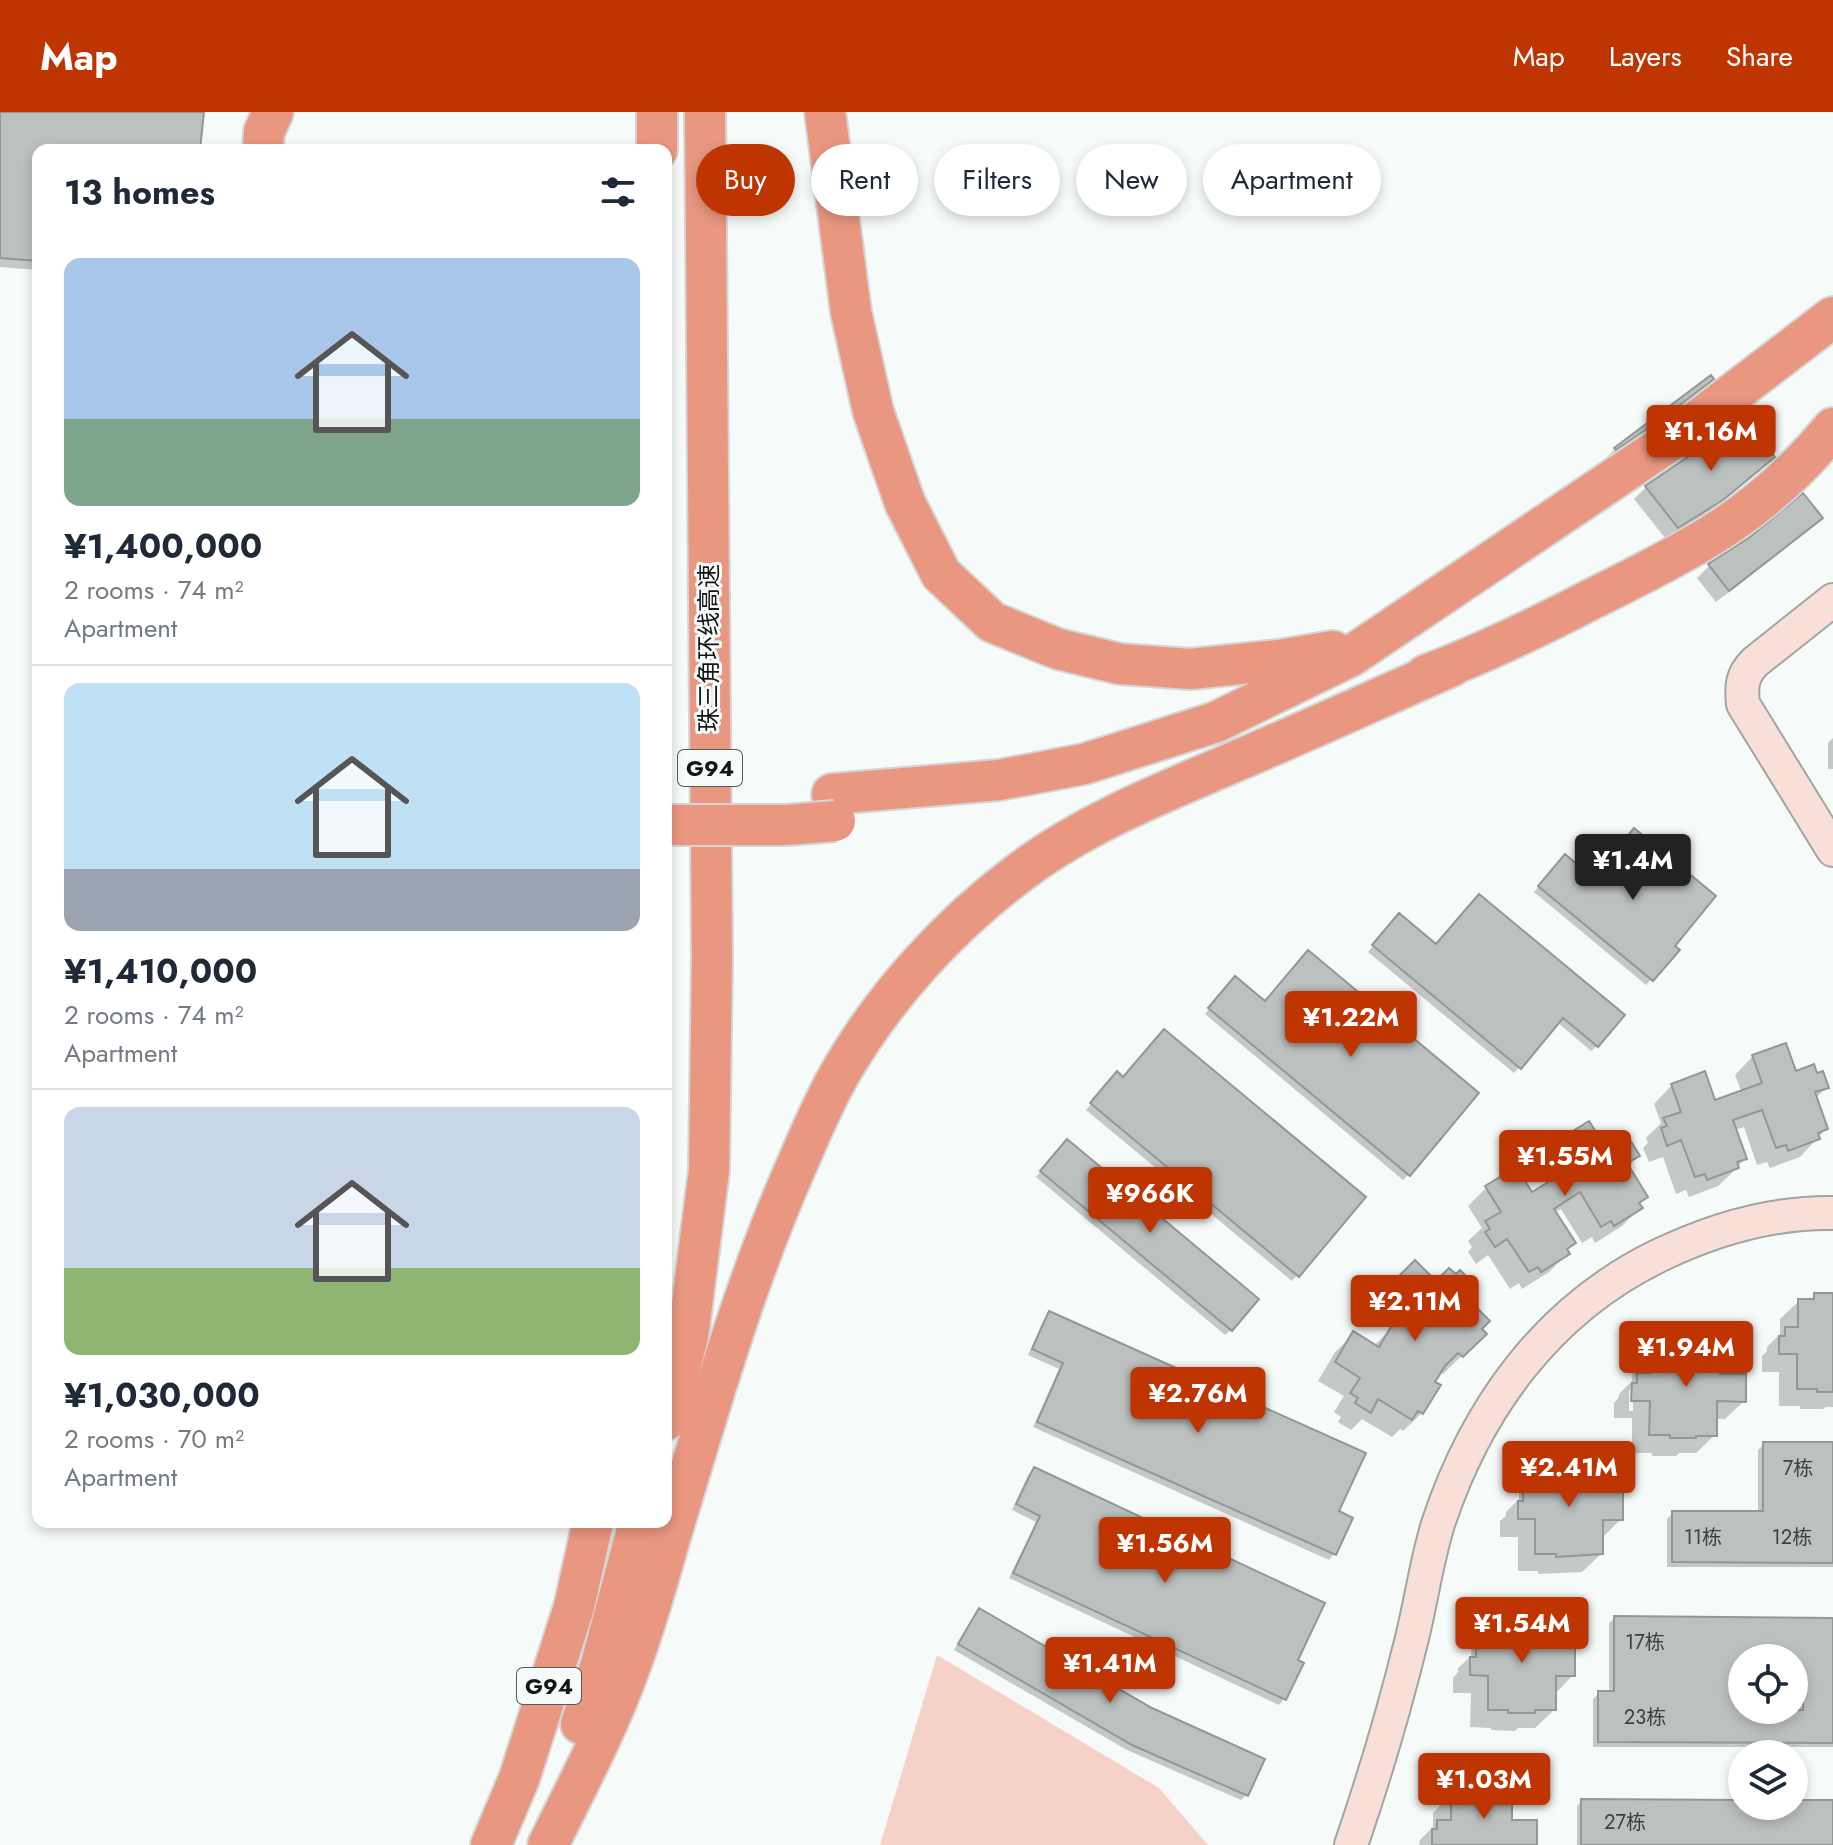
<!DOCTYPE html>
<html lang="en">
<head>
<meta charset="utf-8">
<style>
	body { margin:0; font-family:Jost,"Noto Sans SC",sans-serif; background:#f2f2f3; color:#1f2937; height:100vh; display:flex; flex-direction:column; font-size:30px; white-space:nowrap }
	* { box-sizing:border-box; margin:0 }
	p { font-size:26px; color:#747a83 }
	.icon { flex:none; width:44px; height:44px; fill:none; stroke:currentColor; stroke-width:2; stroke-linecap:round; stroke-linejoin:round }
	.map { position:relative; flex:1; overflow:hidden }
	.drawer { position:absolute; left:32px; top:32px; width:640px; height:1384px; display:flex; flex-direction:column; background:#fff; border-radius:16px; box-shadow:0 4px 12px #0003 }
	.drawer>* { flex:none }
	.top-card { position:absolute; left:696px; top:32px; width:760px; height:72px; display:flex; gap:16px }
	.buttons { position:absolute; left:1728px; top:1532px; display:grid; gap:16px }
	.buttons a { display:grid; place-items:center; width:80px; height:80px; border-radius:50%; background:#fff; box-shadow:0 4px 12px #0003; font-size:40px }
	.price { position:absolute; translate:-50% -68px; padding:0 18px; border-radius:8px; background:#be3502; color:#fff; font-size:26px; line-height:52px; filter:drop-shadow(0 2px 4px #0008) }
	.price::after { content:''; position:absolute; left:50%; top:48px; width:24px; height:18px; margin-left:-12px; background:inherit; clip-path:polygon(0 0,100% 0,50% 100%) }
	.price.on { background:#222; color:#fff }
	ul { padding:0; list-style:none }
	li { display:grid; align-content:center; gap:16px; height:424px; padding:0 32px }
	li+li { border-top:2px solid #e0e1e3 }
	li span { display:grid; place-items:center; height:248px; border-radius:16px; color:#555 }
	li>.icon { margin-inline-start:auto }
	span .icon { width:144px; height:144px; fill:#fffc; stroke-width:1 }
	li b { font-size:34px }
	h2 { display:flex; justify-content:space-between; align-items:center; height:96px; padding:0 32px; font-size:34px }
	.chip { padding:0 28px; border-radius:36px; background:#fff; box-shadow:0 4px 12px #0003; font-size:28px; line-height:72px }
	.chip.on { background:#be3502; color:#fff }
	header { display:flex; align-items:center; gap:48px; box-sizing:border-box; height:112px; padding:0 40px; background:#be3502; color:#fff }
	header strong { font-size:38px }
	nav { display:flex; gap:44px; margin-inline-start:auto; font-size:28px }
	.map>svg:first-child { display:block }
</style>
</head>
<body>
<header>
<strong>Map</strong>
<nav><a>Map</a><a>Layers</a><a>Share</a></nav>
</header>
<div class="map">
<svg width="1833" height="1733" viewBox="0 0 1833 1733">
	<rect width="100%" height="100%" fill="#f6faf8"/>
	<path fill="#f6d1c7" d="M937,1543L1159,1676L1208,1733H880Z"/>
	<path fill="#0003" fill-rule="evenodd" d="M0,0H191L198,38H38V158L0,155Z
		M1711,267L1699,279L1648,318L1606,346L1615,337Z
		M1690,346L1760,357L1709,399L1666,427L1634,387L1646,375Z
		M1820,406L1809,418L1716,490L1697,466L1709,454L1752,426Z
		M1833,626V657H1828V631Z
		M1559,750L1677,838L1646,873L1534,780Z
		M1474,790L1597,934L1591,939L1557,910L1514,961L1368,840L1394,809L1436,834Z
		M1230,872L1409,1062L1403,1068L1205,902Z
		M1753,944L1795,961L1816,963L1827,975L1815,987L1826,1017L1800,1045L1770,1056L1767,1050L1757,1053L1744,1015L1735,1018L1745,1046L1737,1056L1718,1074L1689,1085L1686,1078L1676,1082L1663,1045L1649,1050L1643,1036L1648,1031L1646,1026L1661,1011L1654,992L1672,973L1714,990L1742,981L1735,963Z
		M1112,967H1123L1363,1085L1292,1169L1086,998Z
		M1559,1030L1604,1037L1625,1035L1638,1044L1627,1055L1646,1084L1638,1092L1640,1096L1622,1114L1595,1131L1592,1125L1582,1131L1561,1097L1554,1101L1567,1142L1549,1160L1522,1177L1519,1171L1510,1177L1488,1143L1476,1152L1468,1140L1472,1135L1468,1129L1482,1116L1468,1094L1486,1076L1531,1083L1554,1069L1541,1048Z
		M1062,1035L1231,1218L1225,1223L1036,1065Z
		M1415,1151L1436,1172L1459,1182L1479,1217L1484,1222L1443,1262L1440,1259L1422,1301L1403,1319L1400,1317L1392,1325L1362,1307L1351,1318L1338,1310L1341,1305L1334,1300L1344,1284L1318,1269L1335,1240L1354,1222L1374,1234L1393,1214L1373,1193Z
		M1815,1183H1833V1295H1826L1823,1297H1800V1294H1779V1260H1762V1244L1767,1239V1235L1780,1222V1207L1799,1189H1809Z
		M1049,1202L1336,1400L1334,1442L1329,1448L1033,1315L1059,1257L1028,1243L1044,1207Z
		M1667,1230L1690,1236L1744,1289L1725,1307H1715V1323L1696,1341H1679L1676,1344H1652V1341H1632V1306H1614V1291L1619,1285V1282L1632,1269L1633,1254L1651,1236H1662ZM1633,1275V1299H1629V1279Z
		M1764,1332H1833V1455H1667V1407L1673,1401H1758V1338Z
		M1554,1349L1576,1354L1595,1382L1621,1407L1602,1426L1601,1442L1582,1460L1538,1462V1459H1518V1425H1500V1409L1506,1404V1400L1519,1387V1372L1537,1354H1548Z
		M1034,1357L1284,1587L1279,1593L1009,1466L1036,1410L1012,1398L1028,1363Z
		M974,1504L1246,1683L1241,1688L1127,1638L954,1538Z
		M1506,1505L1548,1538L1573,1563L1555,1582L1554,1598L1535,1616H1518L1515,1619L1491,1618V1616L1470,1615L1471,1581H1453V1566L1458,1560V1556L1471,1544L1472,1529L1490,1510H1500Z
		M1615,1506L1833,1507V1635H1593V1587L1599,1581H1609V1511ZM1742,1546H1794V1598H1742Z
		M1468,1677L1510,1710L1535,1733H1419L1420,1728L1433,1715V1701L1451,1682H1462Z
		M1582,1689H1742V1694H1794V1690H1833V1733H1577V1694Z"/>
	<path fill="#bcc0be" stroke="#939795" stroke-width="2" fill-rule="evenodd" d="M0,0H204L200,38H38V149L0,146Z
		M1711,263L1714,267L1663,306L1616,338L1614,336Z
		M1742,303L1775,345L1723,388L1678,416L1645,374L1689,344Z
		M1803,381L1823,406L1729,479L1708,452L1750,425Z
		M1634,716L1716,784L1675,834L1680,838L1653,869L1538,774L1565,742L1593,766Z
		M1479,782L1625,903L1598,935L1563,906L1521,957L1372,833L1399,801L1436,832Z
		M1308,838L1479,981L1410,1064L1208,896L1235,864L1265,889Z
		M1164,917L1366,1085L1299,1165L1090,991L1117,959L1123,965Z
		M1786,931L1796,959L1814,952L1817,961L1823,959L1829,976L1815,980L1828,1017L1818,1021L1820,1027L1788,1039L1786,1033L1776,1036L1762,998L1733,1008L1747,1047L1737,1050L1739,1056L1707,1068L1705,1062L1695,1065L1681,1028L1667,1034L1661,1016L1667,1014L1663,1006L1681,1000L1671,972L1705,959L1715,988L1762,971L1752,943Z
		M1589,1009L1605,1034L1621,1024L1625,1032L1630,1028L1640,1044L1627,1051L1648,1085L1639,1091L1643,1096L1614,1114L1611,1109L1601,1115L1580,1080L1554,1097L1576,1131L1567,1137L1570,1142L1541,1160L1538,1155L1529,1160L1507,1127L1495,1135L1485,1120L1490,1117L1485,1109L1501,1100L1485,1074L1516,1055L1532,1080L1558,1064L1574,1054L1558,1028Z
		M1067,1027L1259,1187L1232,1219L1040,1059Z
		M1415,1148L1436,1169L1449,1156L1456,1162L1460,1158L1473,1171L1462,1181L1490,1209L1482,1217L1487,1222L1463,1245L1458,1241L1445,1254L1435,1270L1441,1273L1423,1302L1418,1299L1412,1308L1378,1287L1371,1301L1355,1291L1358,1286L1350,1281L1360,1266L1335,1250L1353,1219L1379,1235L1392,1213L1410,1195L1389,1174Z
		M1814,1181H1833V1280H1817V1277H1797V1242H1779V1224H1785V1215H1798V1187H1814Z
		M1049,1199L1366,1341L1339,1399L1353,1406L1336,1443L1037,1310L1063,1251L1032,1237Z
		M1666,1228H1692V1234H1720V1262H1746V1290L1717,1289V1324H1696V1326H1670V1323H1649L1650,1289H1631L1632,1271H1637V1261H1650V1234H1666Z
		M1763,1330H1833V1451L1672,1450V1399H1763Z
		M1553,1347H1578V1352H1597V1380H1623V1408H1603V1442L1556,1445V1442H1535V1407H1518V1389H1523V1380H1536V1352H1553Z
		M1034,1355L1325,1491L1298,1548L1304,1551L1286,1588L1013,1461L1040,1404L1016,1392Z
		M979,1496L1152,1596L1265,1647L1248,1684L1132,1633L958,1532Z
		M1505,1503H1531V1508H1550V1536H1575V1564H1556V1598H1535V1601H1508V1598H1488V1564L1470,1563V1545H1476V1536H1489V1508H1505Z
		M1614,1504L1833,1506V1631L1598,1630V1579H1614ZM1742,1546H1794V1557H1803V1598H1742Z
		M1467,1675H1493V1680H1512V1708H1537V1733H1432V1717H1437V1708H1451V1680H1467Z
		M1581,1687L1742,1688V1694H1794V1688H1833V1733H1581Z"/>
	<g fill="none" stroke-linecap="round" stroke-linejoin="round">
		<g stroke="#a0a5a3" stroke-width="36">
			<path id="secondary" d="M1833,488L1755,550C1742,563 1741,574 1743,592L1833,738
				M1351,1733C1374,1666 1394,1599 1411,1530C1421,1491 1426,1451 1438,1412C1476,1297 1547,1198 1658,1144C1712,1118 1773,1100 1833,1101"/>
		</g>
		<g stroke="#d5d5d5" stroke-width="44">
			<path id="highway" d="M657,0V38
				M825,0L851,200L873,299L905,391L941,462L992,510L1058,537L1120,552L1191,557L1279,548L1333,539
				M263,38L264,20L273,0
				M1426,563C1483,542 1538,515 1592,487C1628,469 1665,451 1700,430C1750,401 1796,361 1833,316
				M832,682L999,668L1084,652L1216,610L1351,544L1676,325L1833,205
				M666,1308L688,1225L709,1058L712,847L705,0
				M581,1612L602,1549L639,1410
				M491,1733L519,1667L574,1495L593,1410
				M548,1733C576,1676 606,1620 628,1560C647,1511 660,1459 675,1409C711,1290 745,1171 795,1057C809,1025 822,993 839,963C884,884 950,812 1023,758C1086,711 1162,681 1234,650C1307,619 1379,586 1452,554"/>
		</g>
		<use href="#secondary" stroke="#f8e0d9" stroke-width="32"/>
		<use href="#highway" stroke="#e99780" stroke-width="40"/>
		<g stroke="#d5d5d5" stroke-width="44" stroke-linecap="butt">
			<path id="highway-bridge" d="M666,713H786L835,709"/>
		</g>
		<use href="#highway-bridge" stroke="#e99780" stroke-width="40"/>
	</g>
	<g text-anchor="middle" stroke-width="6" stroke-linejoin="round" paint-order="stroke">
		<g font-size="20" fill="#3e403f">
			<text x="1798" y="1363">7栋</text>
			<text x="1703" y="1432">11栋</text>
			<text x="1792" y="1432">12栋</text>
			<text x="1645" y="1537">17栋</text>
			<text x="1645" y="1612">23栋</text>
			<text x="1625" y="1717">27栋</text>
		</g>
		<g fill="#f6faf8" stroke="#585a59" stroke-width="2">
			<rect x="678" y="638" width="64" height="36" rx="6"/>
			<rect x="517" y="1556" width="64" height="36" rx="6"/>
		</g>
		<g font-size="22" font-weight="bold" fill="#141515">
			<text x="710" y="664">G94</text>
			<text x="549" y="1582">G94</text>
		</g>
		<g font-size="24" fill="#141515" stroke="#f6faf8">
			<text transform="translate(709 536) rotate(-90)" y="8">珠三角环线高速</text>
		</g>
	</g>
</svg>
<div class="buttons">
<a><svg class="icon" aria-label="locate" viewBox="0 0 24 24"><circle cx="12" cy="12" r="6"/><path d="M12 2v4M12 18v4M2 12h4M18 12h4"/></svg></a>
<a><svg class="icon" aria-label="layers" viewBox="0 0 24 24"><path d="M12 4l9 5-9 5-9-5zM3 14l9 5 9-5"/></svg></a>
</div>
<b class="price" style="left:1711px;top:361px">¥1.16M</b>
<b class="price on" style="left:1633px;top:790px">¥1.4M</b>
<b class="price" style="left:1351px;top:947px">¥1.22M</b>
<b class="price" style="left:1565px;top:1086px">¥1.55M</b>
<b class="price" style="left:1150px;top:1123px">¥966K</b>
<b class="price" style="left:1415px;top:1231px">¥2.11M</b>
<b class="price" style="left:1686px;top:1277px">¥1.94M</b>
<b class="price" style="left:1198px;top:1323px">¥2.76M</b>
<b class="price" style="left:1569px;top:1397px">¥2.41M</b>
<b class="price" style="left:1165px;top:1473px">¥1.56M</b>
<b class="price" style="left:1522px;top:1553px">¥1.54M</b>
<b class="price" style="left:1110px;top:1593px">¥1.41M</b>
<b class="price" style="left:1484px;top:1709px">¥1.03M</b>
<div class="top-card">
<a class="chip on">Buy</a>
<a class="chip">Rent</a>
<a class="chip">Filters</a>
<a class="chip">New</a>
<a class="chip">Apartment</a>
</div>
<section class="drawer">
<h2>13 homes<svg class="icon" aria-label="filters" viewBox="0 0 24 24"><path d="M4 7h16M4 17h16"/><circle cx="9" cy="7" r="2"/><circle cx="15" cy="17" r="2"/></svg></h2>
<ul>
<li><span style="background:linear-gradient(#a9c7e8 65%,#7fa58c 0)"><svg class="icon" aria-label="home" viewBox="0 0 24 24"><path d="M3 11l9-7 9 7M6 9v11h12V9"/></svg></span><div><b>¥1,400,000</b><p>2 rooms · 74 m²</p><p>Apartment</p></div></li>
<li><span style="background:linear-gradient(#bfe0f5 75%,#9aa5b1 0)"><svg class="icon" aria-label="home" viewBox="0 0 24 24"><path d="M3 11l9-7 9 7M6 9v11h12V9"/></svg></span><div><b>¥1,410,000</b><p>2 rooms · 74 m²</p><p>Apartment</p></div></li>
<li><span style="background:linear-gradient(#c9d6e8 65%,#8fb573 0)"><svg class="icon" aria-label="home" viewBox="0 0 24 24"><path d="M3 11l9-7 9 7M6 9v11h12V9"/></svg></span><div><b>¥1,030,000</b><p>2 rooms · 70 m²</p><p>Apartment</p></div></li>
</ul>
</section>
</div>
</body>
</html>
